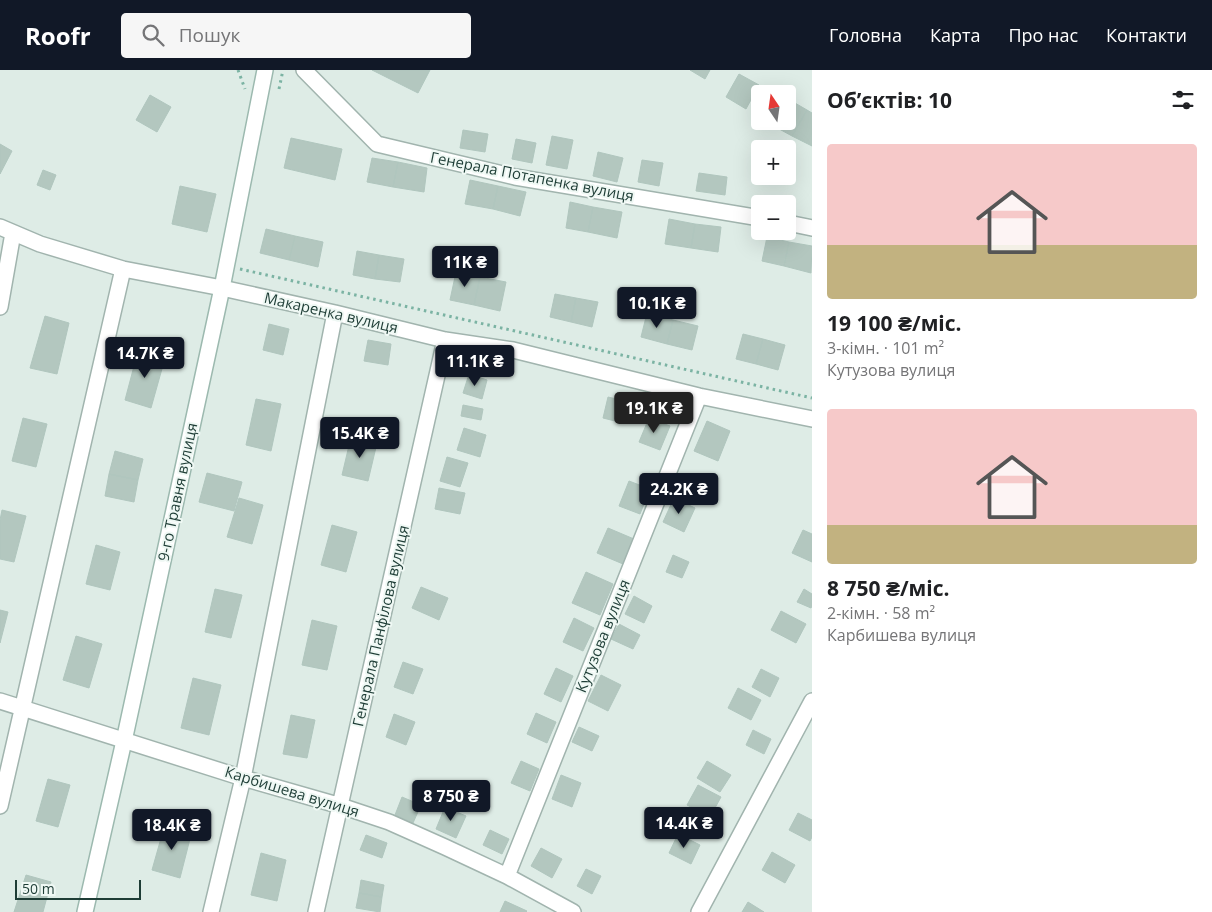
<!DOCTYPE html>
<html lang="uk">
<head>
<meta charset="utf-8">
<style>
	body { margin:0; font-family:"Open Sans",sans-serif; background:#f6f6f6; color:#202124; height:100vh; display:flex; flex-direction:column; font-size:19px; white-space:nowrap }
	* { box-sizing:border-box; margin:0 }
	p { font-size:16px; color:#757577 }
	.icon { flex:none; width:28px; height:28px; fill:none; stroke:currentColor; stroke-width:2; stroke-linecap:round; stroke-linejoin:round }
	.map { position:relative; flex:1; overflow:hidden }
	.details { display:flex; flex-direction:column; background:#fff; width:400px }
	.details>* { flex:none }
	.needle { width:32px; rotate:347deg }
	.tools { position:absolute; left:751px; top:15px; display:grid; gap:10px }
	.tools a { display:grid; place-items:center; width:45px; height:45px; border-radius:5px; background:#fff; box-shadow:0 5px 20px #0002; font-size:25px }
	.scale { position:absolute; left:15px; bottom:12px; width:126px; box-sizing:border-box; padding-left:5px; border:2px solid #1e3d36; border-top:0; font-size:14px; line-height:18px; white-space:nowrap; color:#1e3d36; -webkit-text-stroke:4px #eff8f4; paint-order:stroke }
	.price { position:absolute; translate:-50% -42px; padding:0 11px; border-radius:5px; background:#111827; color:#fff; font-size:16px; line-height:32px; filter:drop-shadow(0 1px 2px #0008) }
	.price::after { content:''; position:absolute; left:50%; top:30px; width:15px; height:11px; margin-left:-8px; background:inherit; clip-path:polygon(0 0,100% 0,50% 100%) }
	.price.on { background:#222; color:#fff }
	ul { padding:0; list-style:none }
	li { display:grid; align-content:center; gap:10px; height:265px; padding:0 15px }
	li span { display:grid; place-items:center; height:155px; border-radius:5px; color:#555 }
	li>.icon { margin-inline-start:auto }
	span .icon { width:90px; height:90px; fill:#fffc; stroke-width:1 }
	li b { font-size:21px }
	h2 { display:flex; justify-content:space-between; align-items:center; height:60px; padding:0 15px; font-size:21px }
	header { display:flex; align-items:center; gap:30px; box-sizing:border-box; height:70px; padding:0 25px; background:#111827; color:#fff }
	header strong { font-size:24px }
	nav { display:flex; gap:28px; margin-inline-start:auto; font-size:18px }
	.search { width:350px; height:45px; background:#f6f6f6; display:flex; align-items:center; gap:12px; box-sizing:border-box; padding:0 18px; border-radius:5px; color:#757577; font-size:19px }
	main { display:flex; flex:1; min-height:0 }
	.map>svg:first-child { display:block }
</style>
</head>
<body>
<header>
<strong>Roofr</strong>
<div class="search"><svg class="icon" aria-label="search" viewBox="0 0 24 24"><circle cx="10" cy="10" r="6"/><path d="M15 15l6 6"/></svg>Пошук</div>
<nav><a>Головна</a><a>Карта</a><a>Про нас</a><a>Контакти</a></nav>
</header>
<main>
<div class="map">
<svg width="812" height="842" viewBox="0 0 812 842">
	<rect width="100%" height="100%" fill="#deece6"/>
	<path fill="#b3c7bf" stroke="#b0c6be" d="M372,0H430L418,23Z
		M690,0H710L705,9Z
		M739,4L759,15L746,39L726,27Z
		M150,25L171,37L157,62L136,50Z
		M788,29L807,40L792,66L772,55L774,51H788Z
		M807,40L812,43V76L792,66Z
		M463,60L488,64L485,82L460,78Z
		M552,66L573,70L567,99L546,95Z
		M291,68L342,79L335,110L284,98Z
		M516,69L536,73L532,93L512,89Z
		M0,74L12,81L0,104Z
		M598,82L623,88L617,112L593,106Z
		M372,88L398,92L393,117L367,112Z
		M642,90L663,93L659,116L638,112Z
		M398,92L427,98L424,122L393,117Z
		M43,100L56,105L50,120L37,115Z
		M699,103L727,107L725,125L696,121Z
		M470,110L498,116L493,139L465,134Z
		M180,116L216,124L207,162L172,154Z
		M498,116L526,122L520,146L493,139Z
		M570,132L593,137L588,162L566,158Z
		M593,137L622,142L617,168L588,162Z
		M669,149L695,154L691,178L665,174Z
		M695,154L721,157L718,182L691,178Z
		M266,159L295,166L289,190L260,183Z
		M295,166L323,172L318,197L289,190Z
		M767,167L789,172L784,196L762,191Z
		M789,172L812,176L811,203L784,196Z
		M357,181L379,185L375,209L353,205Z
		M379,185L404,189L400,212L375,209Z
		M456,202L480,207L474,235L450,230Z
		M480,207L506,212L500,241L474,235Z
		M555,224L576,228L571,252L550,247Z
		M576,228L598,232L592,257L571,252Z
		M647,243L673,250L667,274L641,267Z
		M45,246L69,253L57,304L30,298Z
		M673,250L698,256L692,280L667,274Z
		M269,254L289,259L283,285L263,280Z
		M743,264L763,269L756,294L736,289Z
		M763,269L785,275L778,300L756,294Z
		M368,270L391,274L388,295L364,291Z
		M138,281L165,288L151,338L125,330Z
		M469,304L487,310L482,329L463,323Z
		M608,327L629,332L623,353L603,348Z
		M256,329L281,334L271,381L246,375Z
		M463,335L483,339L481,350L461,346Z
		M23,348L47,354L36,397L12,391Z
		M649,348L670,356L660,380L639,372Z
		M707,351L730,361L718,391L694,381Z
		M464,358L486,365L480,387L457,380Z
		M351,367L377,373L368,411L342,405Z
		M115,381L143,389L138,410L109,404Z
		M447,387L468,393L460,417L440,411Z
		M207,403L242,412L234,441L199,432Z
		M109,404L138,410L134,432L105,426Z
		M629,411L650,419L640,444L619,436Z
		M439,418L465,423L460,444L435,439Z
		M239,428L263,435L252,474L227,467Z
		M674,428L695,438L684,462L663,452Z
		M2,440L26,446L14,492L0,489V450Z
		M332,455L357,462L346,502L321,495Z
		M608,458L634,469L623,494L597,483Z
		M803,460L812,464V492L792,483Z
		M96,475L120,482L110,520L86,514Z
		M673,485L689,492L682,508L666,502Z
		M586,502L613,514L600,545L572,533Z
		M421,517L448,528L439,550L412,538Z
		M215,519L242,525L231,568L205,562Z
		M804,519L812,524V536L811,538L797,532Z
		M634,526L652,536L644,553L625,544Z
		M0,540L8,542L0,573Z
		M781,541L806,554L796,573L771,560Z
		M574,548L594,558L583,581L563,572Z
		M312,550L337,556L327,600L302,595Z
		M619,554L640,565L633,579L611,569Z
		M76,566L102,574L89,618L63,610Z
		M403,592L423,599L413,624L394,617Z
		M556,598L573,606L561,632L544,624Z
		M761,599L779,608L770,627L752,617Z
		M601,605L621,615L608,641L588,631Z
		M193,608L221,615L209,665L181,658Z
		M738,618L761,630L751,650L728,638Z
		M536,643L556,652L547,673L527,664Z
		M394,644L415,652L406,675L386,667Z
		M291,645L315,650L307,688L283,684Z
		M579,657L599,666L592,681L572,672Z
		M753,660L771,669L764,684L746,675Z
		M521,691L539,699L530,721L511,713Z
		M707,691L731,705L720,722L697,708Z
		M561,705L581,713L572,737L552,729Z
		M48,709L70,715L58,757L36,751Z
		M698,715L721,727L710,747L687,735Z
		M402,727L421,735L413,753L395,745Z
		M445,737L466,746L456,768L436,759Z
		M798,743L812,750V767L810,771L789,760Z
		M165,754L192,761L180,808L152,800Z
		M490,760L509,769L502,784L483,775Z
		M678,764L700,775L691,794L669,783Z
		M366,765L387,773L382,788L360,780Z
		M541,778L562,789L552,808L531,796Z
		M772,782L795,795L785,813L762,800Z
		M261,783L286,790L277,831L251,825Z
		M586,799L601,806L592,824L577,816Z
		M26,805L51,812L43,842H14Z
		M361,810L384,815L382,827L359,823Z
		M359,823L382,827L380,842L356,838Z
		M505,831L527,841L526,842H500Z
		M748,832L764,842H742Z"/>
	<g fill="none" stroke-linecap="round" stroke-linejoin="round">
		<g stroke="#a1b4ae" stroke-width="18">
			<path id="minor" d="M304,0L377,74L515,107L760,148
				M788,153L812,158
				M0,157L40,174L123,199L222,218L335,243L445,270L513,280L699,326L812,349
				M0,237L13,163
				M0,631L243,708L341,736L389,752L445,777L507,806L573,842
				M0,736L123,199
				M507,806L699,326
				M211,842L243,708L335,243
				M316,842L445,270
				M699,842L812,631"/>
		</g>
		<g stroke="#9cb9af" stroke-width="18">
			<path id="secondary" d="M85,842L124,671L222,218L265,0"/>
		</g>
		<path stroke="#7bb3a3" stroke-width="3" stroke-dasharray="2.5 4" stroke-linecap="butt" d="M238,0L245,19
			M279,19L283,0
			M240,199L812,328"/>
		<use href="#minor" stroke="#fff" stroke-width="15"/>
		<use href="#secondary" stroke="#fff" stroke-width="15"/>
	</g>
	<g text-anchor="middle" stroke-width="4" stroke-linejoin="round" paint-order="stroke">
		<g font-size="15" fill="#1e3d36" stroke="#eff8f4">
			<text transform="translate(532 107) rotate(11)" y="5">Генерала Потапенка вулиця</text>
			<text transform="translate(331 243) rotate(13)" y="5">Макаренка вулиця</text>
			<text transform="translate(178 422) rotate(-78)" y="5">9-го Травня вулиця</text>
			<text transform="translate(381 556) rotate(-77)" y="5">Генерала Панфілова вулиця</text>
			<text transform="translate(603 566) rotate(-68)" y="5">Кутузова вулиця</text>
			<text transform="translate(292 722) rotate(17)" y="5">Карбишева вулиця</text>
		</g>
	</g>
</svg>
<div class="tools">
<a><svg class="needle" viewBox="-14 -14 28 28"><path d="M0-13l5 13h-10z" fill="#e53935"/><path d="M0 13l5-13h-10z" fill="#757577"/></svg></a>
<a>+</a>
<a>−</a>
</div>
<div class="scale">50 m</div>
<b class="price" style="left:465px;top:218px">11K ₴</b>
<b class="price" style="left:657px;top:259px">10.1K ₴</b>
<b class="price" style="left:145px;top:309px">14.7K ₴</b>
<b class="price" style="left:475px;top:317px">11.1K ₴</b>
<b class="price on" style="left:654px;top:364px">19.1K ₴</b>
<b class="price" style="left:360px;top:389px">15.4K ₴</b>
<b class="price" style="left:679px;top:445px">24.2K ₴</b>
<b class="price" style="left:451px;top:752px">8 750 ₴</b>
<b class="price" style="left:684px;top:779px">14.4K ₴</b>
<b class="price" style="left:172px;top:781px">18.4K ₴</b>
</div>
<section class="details">
<h2>Об’єктів: 10<svg class="icon" aria-label="filters" viewBox="0 0 24 24"><path d="M4 7h16M4 17h16"/><circle cx="9" cy="7" r="2"/><circle cx="15" cy="17" r="2"/></svg></h2>
<ul>
<li><span style="background:linear-gradient(#f6c9c9 65%,#c2b280 0)"><svg class="icon" aria-label="home" viewBox="0 0 24 24"><path d="M3 11l9-7 9 7M6 9v11h12V9"/></svg></span><div><b>19 100 ₴/міс.</b><p>3-кімн. · 101 m²</p><p>Кутузова вулиця</p></div></li>
<li><span style="background:linear-gradient(#f6c9c9 75%,#c2b280 0)"><svg class="icon" aria-label="home" viewBox="0 0 24 24"><path d="M3 11l9-7 9 7M6 9v11h12V9"/></svg></span><div><b>8 750 ₴/міс.</b><p>2-кімн. · 58 m²</p><p>Карбишева вулиця</p></div></li>
</ul>
</section>
</main>
</body>
</html>
